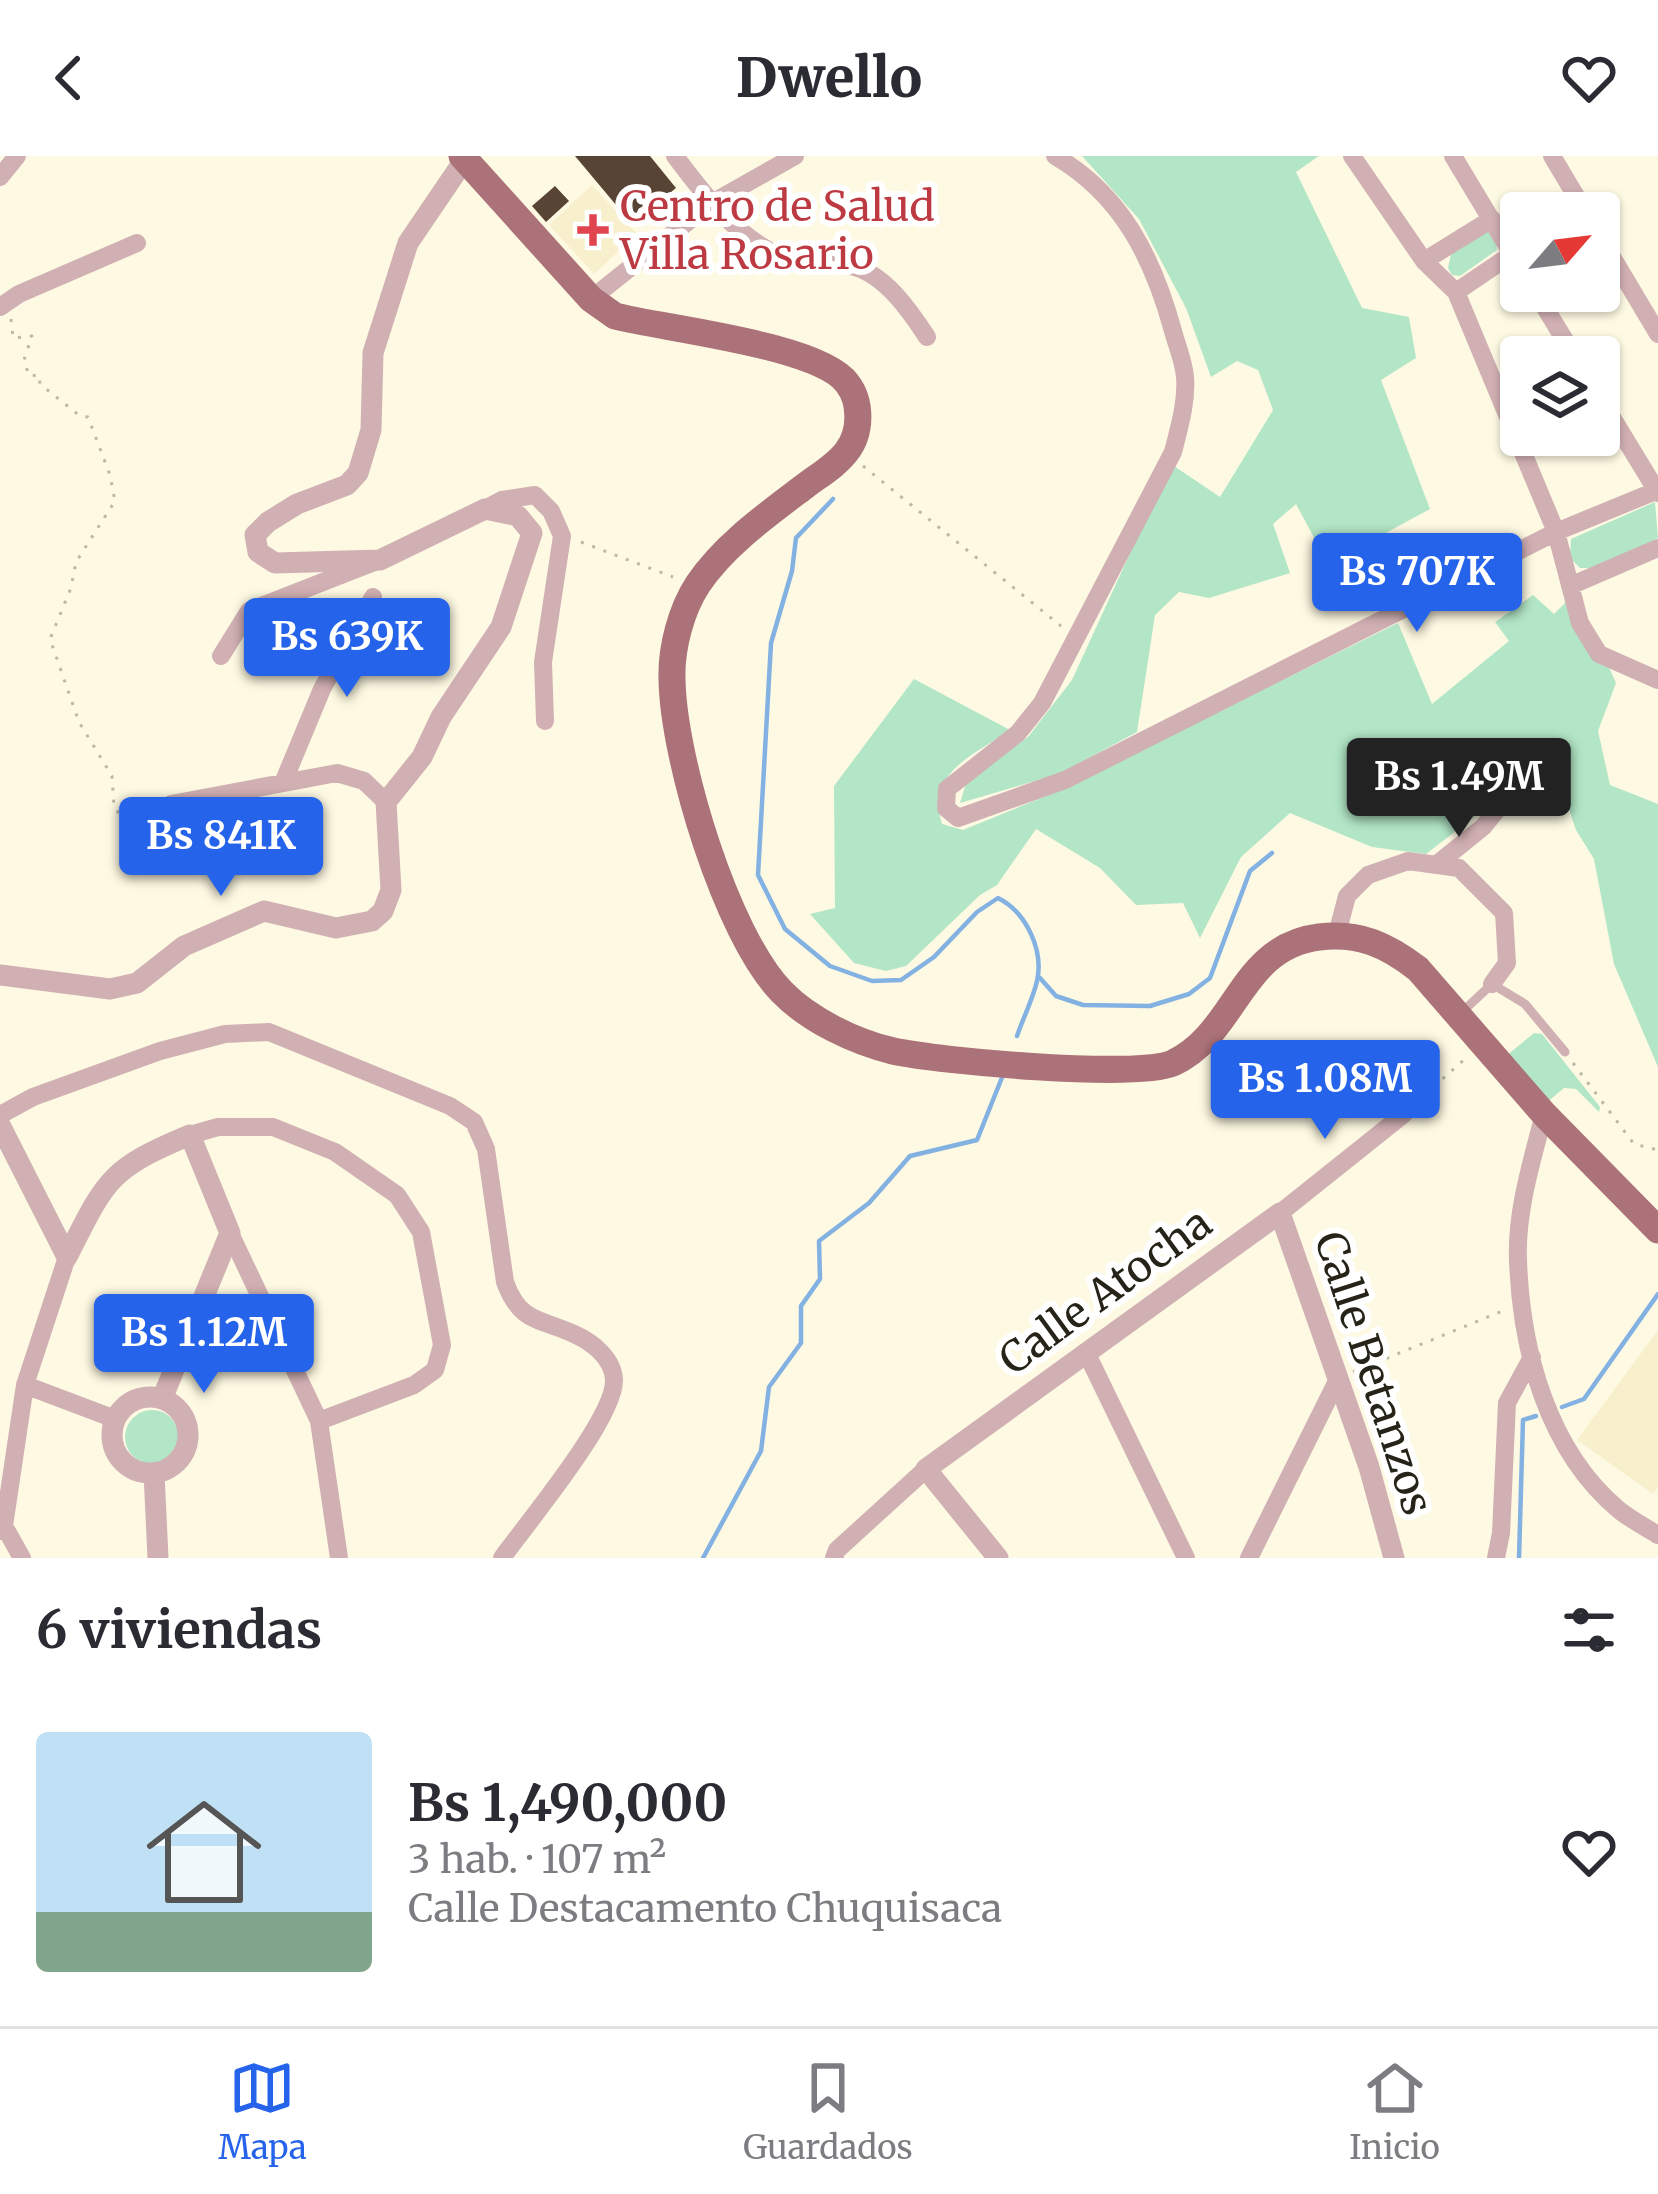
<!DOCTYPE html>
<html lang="es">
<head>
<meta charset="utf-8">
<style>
	body { margin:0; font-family:Merriweather,serif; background:#f2f2f3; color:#2b2b33; height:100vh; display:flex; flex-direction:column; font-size:45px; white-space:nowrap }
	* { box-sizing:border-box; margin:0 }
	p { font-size:39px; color:#7c7c81 }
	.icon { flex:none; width:66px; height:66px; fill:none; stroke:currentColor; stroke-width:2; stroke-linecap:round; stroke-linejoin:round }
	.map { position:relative; height:1402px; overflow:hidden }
	.sheet { display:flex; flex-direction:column; background:#fff; flex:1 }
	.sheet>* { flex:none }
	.needle { width:78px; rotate:62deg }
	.buttons { position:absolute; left:1500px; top:36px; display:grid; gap:24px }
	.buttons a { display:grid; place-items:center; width:120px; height:120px; border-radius:12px; background:#fff; box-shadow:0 3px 9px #0004; font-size:60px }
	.price { position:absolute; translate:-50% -102px; padding:0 27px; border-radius:12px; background:#2563eb; color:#fff; font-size:39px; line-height:78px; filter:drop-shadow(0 3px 6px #0008) }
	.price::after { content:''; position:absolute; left:50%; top:72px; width:36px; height:27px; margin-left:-18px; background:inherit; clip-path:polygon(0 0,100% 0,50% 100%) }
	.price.current { background:#222; color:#fff }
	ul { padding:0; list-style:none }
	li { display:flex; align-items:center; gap:36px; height:300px; padding:0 36px }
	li+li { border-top:3px solid #e1e1e2 }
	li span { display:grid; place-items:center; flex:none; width:336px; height:240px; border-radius:12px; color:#555 }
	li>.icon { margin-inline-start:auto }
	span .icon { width:144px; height:144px; fill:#fffc; stroke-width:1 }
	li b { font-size:51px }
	h2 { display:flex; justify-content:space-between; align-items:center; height:144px; padding:0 36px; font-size:51px }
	header { display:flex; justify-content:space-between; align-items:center; height:156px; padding:0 36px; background:#fff; font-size:54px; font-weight:800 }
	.tabs { display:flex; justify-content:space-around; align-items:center; height:168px; border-top:3px solid #e1e1e2; background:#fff; font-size:33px; color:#7c7c81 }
	.tabs a { display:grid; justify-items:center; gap:6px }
	.tabs .current { color:#2563eb }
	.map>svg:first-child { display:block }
</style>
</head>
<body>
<header><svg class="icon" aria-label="back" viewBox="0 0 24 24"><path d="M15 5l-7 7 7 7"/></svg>Dwello<svg class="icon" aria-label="heart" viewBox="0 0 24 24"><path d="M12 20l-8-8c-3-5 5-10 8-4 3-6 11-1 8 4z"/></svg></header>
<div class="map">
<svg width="1658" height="1402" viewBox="0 0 1658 1402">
	<rect width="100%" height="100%" fill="#fef9e2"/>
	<path fill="#f8f0cc" d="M592,29L637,78L594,118L549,69Z
		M1658,1174V1331L1653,1338L1577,1284Z"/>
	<path fill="#b2e6c6" d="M1082,0H1319L1296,16L1362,152L1409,161L1416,202L1381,224L1430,353L1369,386L1318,389L1296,348L1273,368L1290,417L1209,442L1179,436L1155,459L1137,576L1059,618L960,647L968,621L1028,581L1072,524L1171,308L1220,341L1273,254L1258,214L1237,205L1211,221L1186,152L1139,63Z
		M1486,75L1495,78L1497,94L1460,120L1452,119L1448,112L1451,98Z
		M1655,346L1658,382L1597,412H1580L1570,402L1571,383Z
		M1575,437L1616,527L1598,575L1610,629L1658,648V911L1614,808L1594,703L1576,674L1563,636L1532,603L1505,637L1426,698L1372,691L1290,657L1241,701L1200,782L1183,747L1136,749L1100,712L1036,673L997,729L980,739L906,810L886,815L854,807L810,758L835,752L834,630L914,523L1010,574C973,600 926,616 942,668L963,674L1058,635L1398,467L1432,548L1509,485L1495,466L1533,439L1554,458Z
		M1534,877L1542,878L1600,951L1599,956L1576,933L1564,932L1545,948L1505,901Z
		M125 1281a27 27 0 1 1 54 0a27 27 0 1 1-54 0Z"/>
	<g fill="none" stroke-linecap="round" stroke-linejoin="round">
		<path stroke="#82b1e2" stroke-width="4.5" d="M833,343L796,382L792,415L771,487L758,719L785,773L830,810L872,825L901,824L934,801L977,756L998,742C1026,756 1044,794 1037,825C1033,843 1023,862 1017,880
			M1040,822L1056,840L1083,849L1150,850L1189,838L1210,822L1250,715L1272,697
			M1562,1251L1584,1243L1658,1138
			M703,1402L761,1295L769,1231L801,1187V1150L820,1123L819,1085L869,1047L910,1000L977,984L1003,919
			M1519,1402L1523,1264L1536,1260"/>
	</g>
	<path fill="#584434" d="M575,0H650L676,32L632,68Z
		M555,30L569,45L546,66L532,50Z"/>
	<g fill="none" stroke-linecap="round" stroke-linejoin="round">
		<path stroke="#bcb8a5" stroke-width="3" stroke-dasharray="3 9" stroke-linecap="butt" d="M11,163L13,182L32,180L24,204L29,220L39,219L40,228L80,260L88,261L110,319L115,345L76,406L71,432L50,483L79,566L112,620L114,650L122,662L133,667L153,656
			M863,310L1061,470
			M581,386L673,421
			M1573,907L1634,988L1658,994
			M1416,947L1467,901
			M1353,1216L1505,1154"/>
		<path stroke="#d1b0b3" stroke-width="9" d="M1462,856L1492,828L1525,848L1565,896"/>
		<path stroke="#d1b0b3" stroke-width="18" d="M675,0C704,39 736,81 782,101C804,111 831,105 855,111C886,120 910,155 927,181
			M1055,0C1122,39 1153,102 1173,175C1177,190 1184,206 1185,221C1187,246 1179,272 1173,296L1042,547L1018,577L947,633L946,652L958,662L1065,624L1556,376L1658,334
			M1352,0L1424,105L1456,136L1556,376L1580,467L1599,498L1658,524
			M1453,0L1521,113
			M1552,0L1586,57
			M0,21L17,0
			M1599,79L1658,178
			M1424,105L1492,63
			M1535,135L1575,201
			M1456,136L1512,98
			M591,143L710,48L795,0
			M0,151L19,138L137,87
			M1599,240L1658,337
			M485,353L502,344L535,339L551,355L562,380L543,506L545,565
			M1570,430L1658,392
			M221,500L249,455L374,406
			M283,627L322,533L373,441
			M171,648L337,617L364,625L386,646
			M1436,709L1483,671L1522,623
			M1337,778L1347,740L1368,719L1408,705L1459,712L1504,757L1507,807L1492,828
			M1544,958C1532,1005 1516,1055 1518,1104C1521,1193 1547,1294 1619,1354C1630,1363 1645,1371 1658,1379
			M0,959L33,941L160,895L225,878L269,876L450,950L474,966L486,993L505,1126C520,1167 539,1162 574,1178C592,1186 613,1202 614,1224C615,1262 527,1367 502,1402
			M190,979L218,971H273L335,996L397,1039L421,1076L442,1189L435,1214L414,1229L319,1265
			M1280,1057L1404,958
			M230,1077L319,1265L339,1402
			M1086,1196L1186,1402
			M25,1229L115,1263
			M4,1370L22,1402
			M0,1375L4,1370L25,1229L67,1101
			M834,1402L837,1394L926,1313
			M1249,1402L1338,1223
			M1496,1402L1501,1377L1507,1247L1532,1201"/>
		<path stroke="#d1b0b3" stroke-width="21" d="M0,819L110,833L137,827L184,790L264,755L336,772L372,765L383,755L391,734L386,646L422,601L441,561L501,471L532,377L518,360L485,353L380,404L275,407L258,396L255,379L268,366L297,348L347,329L358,317L371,274L373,197L408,87L465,3
			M0,969L67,1101
			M67,1101C106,1024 108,1013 190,979L230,1077L162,1243
			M112 1279a38 38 0 1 1 76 0a38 38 0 1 1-76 0Z
			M154,1317L158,1402
			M998,1402L926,1313L1280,1057L1369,1311L1394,1402"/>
		<path stroke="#ac7279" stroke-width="27" d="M462,0L591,143L615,160C666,173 819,189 847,227C862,246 861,277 847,295C837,309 818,320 805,330C768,358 724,389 698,428C681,454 671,492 672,523C673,602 726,779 782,836C809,864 855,886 893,895C938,905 1137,923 1173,907C1238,876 1239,791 1319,781C1359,776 1387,789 1418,813L1544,958L1658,1074"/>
	</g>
	<path fill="#e0444e" stroke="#fff" stroke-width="4.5" d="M587 56h12v12h12v12h-12v12h-12v-12h-12v-12h12z"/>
	<g text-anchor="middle" stroke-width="12" stroke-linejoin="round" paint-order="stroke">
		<g font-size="42" fill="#be3a42" stroke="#fff" text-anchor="start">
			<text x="620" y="65">Centro de Salud<tspan x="620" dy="48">Villa Rosario</tspan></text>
		</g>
		<g font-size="42" fill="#262319" stroke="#fff">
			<text transform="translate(1105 1135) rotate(-36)" y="15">Calle Atocha</text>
			<text transform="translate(1374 1217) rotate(72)" y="15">Calle Betanzos</text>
		</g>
	</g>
</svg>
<div class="buttons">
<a><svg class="needle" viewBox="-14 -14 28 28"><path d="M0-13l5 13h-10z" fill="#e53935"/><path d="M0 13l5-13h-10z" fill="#7c7c81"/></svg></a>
<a><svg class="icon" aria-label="layers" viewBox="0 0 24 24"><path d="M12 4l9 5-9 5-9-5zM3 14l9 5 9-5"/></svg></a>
</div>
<b class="price" style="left:1417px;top:479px">Bs 707K</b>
<b class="price" style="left:347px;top:544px">Bs 639K</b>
<b class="price current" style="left:1459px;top:684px">Bs 1.49M</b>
<b class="price" style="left:221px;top:743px">Bs 841K</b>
<b class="price" style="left:1325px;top:986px">Bs 1.08M</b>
<b class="price" style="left:204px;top:1240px">Bs 1.12M</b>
</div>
<section class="sheet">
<h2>6 viviendas<svg class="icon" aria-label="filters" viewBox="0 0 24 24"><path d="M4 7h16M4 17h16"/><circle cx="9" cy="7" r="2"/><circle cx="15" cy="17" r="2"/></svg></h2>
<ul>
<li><span style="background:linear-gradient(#bfe0f5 75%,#7fa58c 0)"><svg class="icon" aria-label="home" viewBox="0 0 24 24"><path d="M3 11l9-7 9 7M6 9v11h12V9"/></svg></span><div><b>Bs 1,490,000</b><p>3 hab. · 107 m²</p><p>Calle Destacamento Chuquisaca</p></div><svg class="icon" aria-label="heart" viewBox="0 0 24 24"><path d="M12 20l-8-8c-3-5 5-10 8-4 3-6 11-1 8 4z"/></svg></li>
</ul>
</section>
<nav class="tabs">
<a class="current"><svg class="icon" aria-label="map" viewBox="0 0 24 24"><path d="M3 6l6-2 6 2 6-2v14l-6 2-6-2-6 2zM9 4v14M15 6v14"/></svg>Mapa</a>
<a><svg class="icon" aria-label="saved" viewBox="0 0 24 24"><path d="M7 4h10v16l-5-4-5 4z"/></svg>Guardados</a>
<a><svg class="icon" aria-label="home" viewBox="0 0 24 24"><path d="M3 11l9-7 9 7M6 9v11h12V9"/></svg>Inicio</a>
</nav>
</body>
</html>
